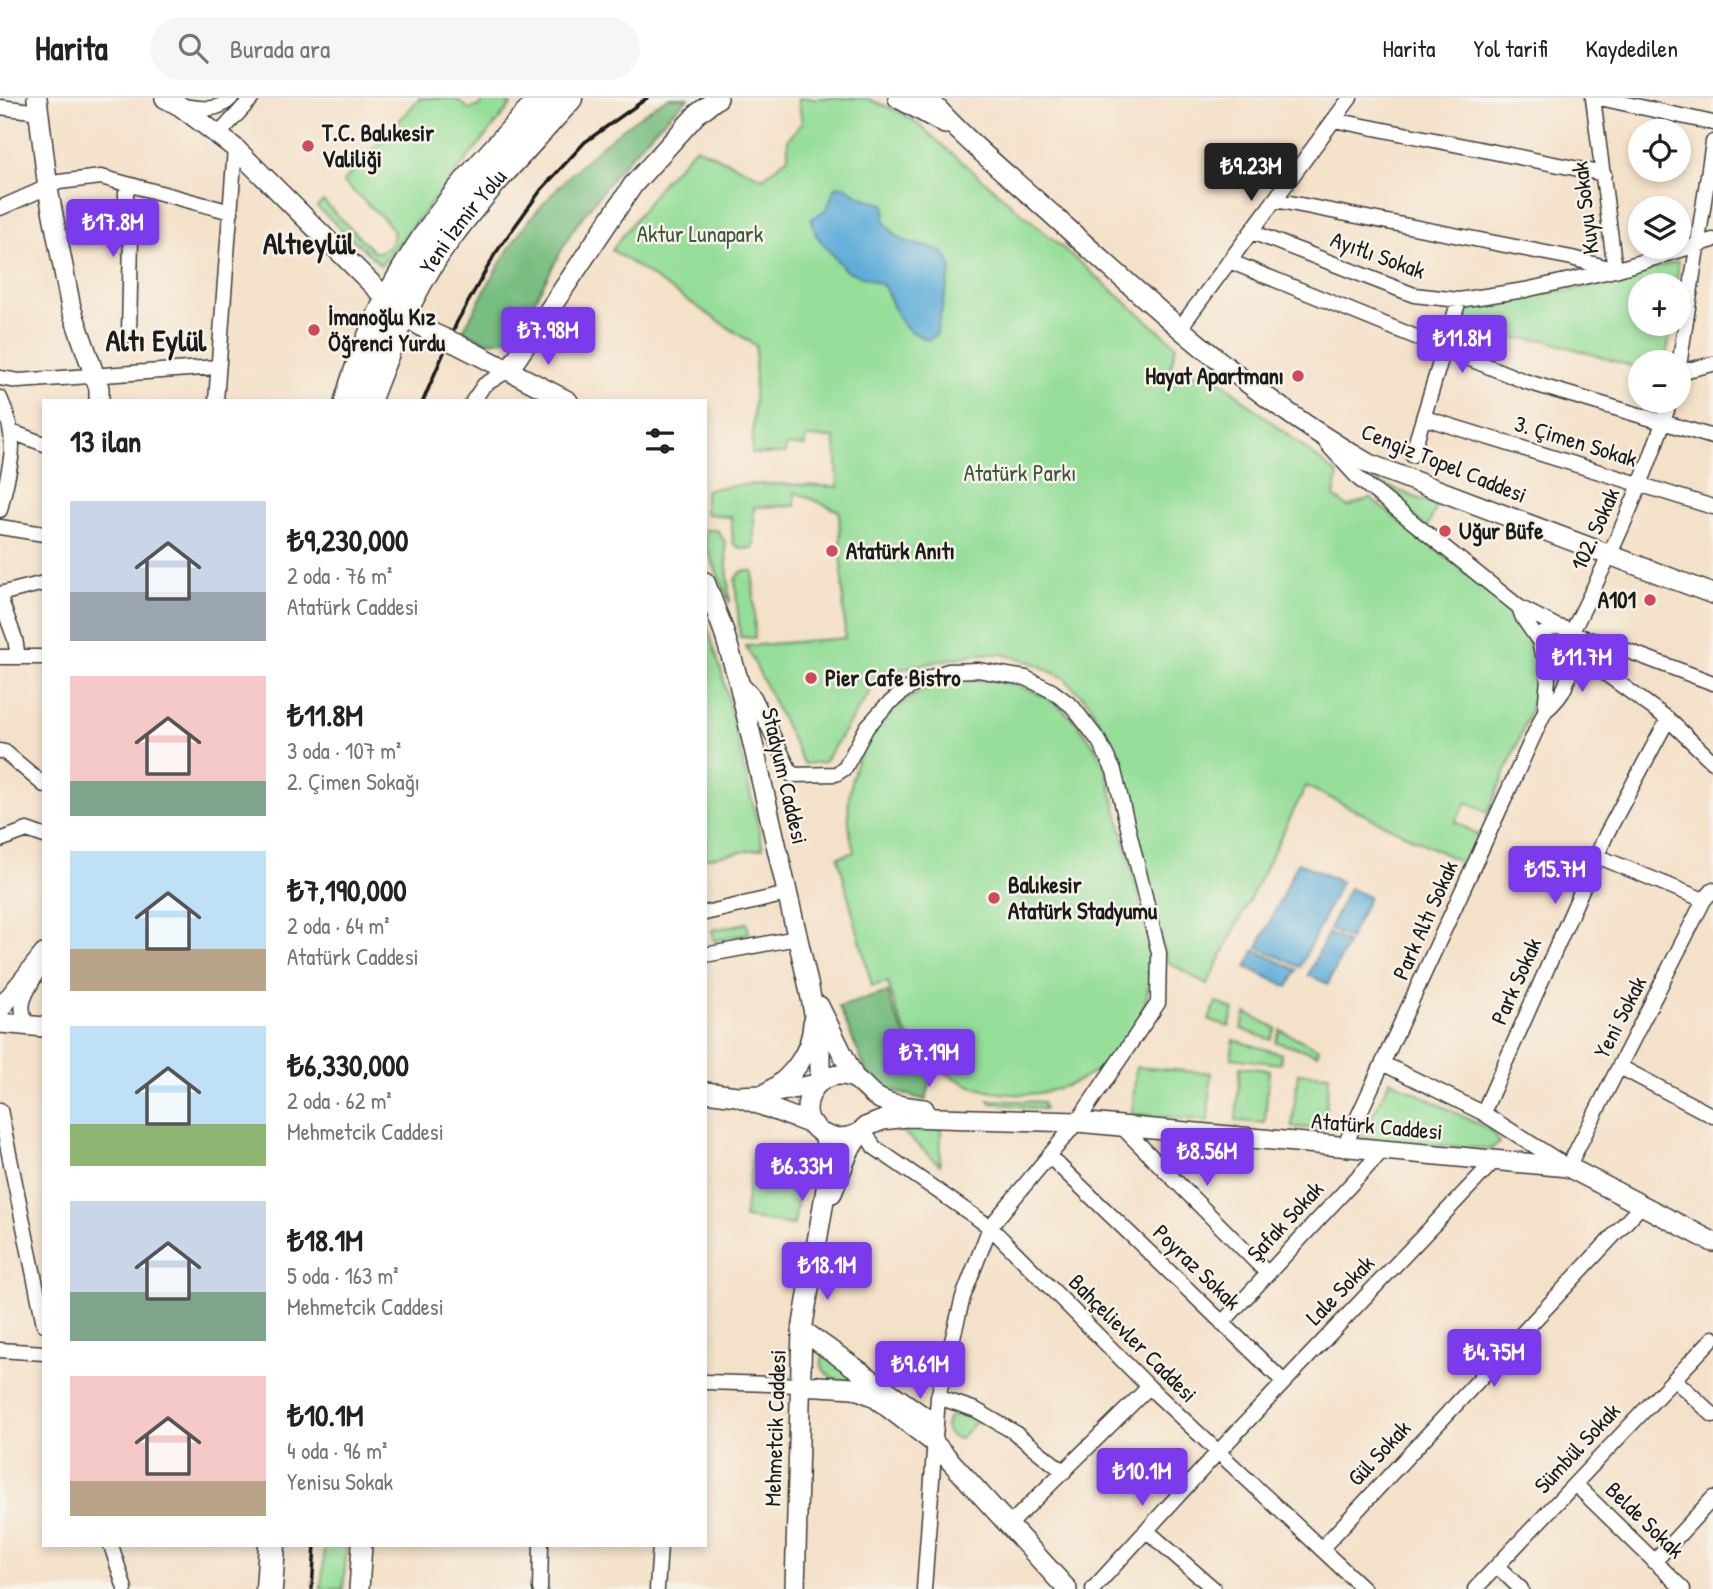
<!DOCTYPE html>
<html lang="tr">
<head>
<meta charset="utf-8">
<style>
	body { margin:0; font-family:"Patrick Hand",sans-serif; background:#f6f6f6; color:#222; height:100vh; display:flex; flex-direction:column; font-size:26px; white-space:nowrap }
	* { box-sizing:border-box; margin:0 }
	p { font-size:23px; color:#767676 }
	.icon { flex:none; width:38px; height:38px; fill:none; stroke:currentColor; stroke-width:2; stroke-linecap:round; stroke-linejoin:round }
	.map { position:relative; flex:1; overflow:hidden }
	.sheet { position:absolute; left:42px; top:301px; width:665px; height:1148px; display:flex; flex-direction:column; background:#fff; border-radius:0px; box-shadow:0 4px 10px #0003 }
	.sheet>* { flex:none }
	.fabs { position:absolute; left:1628px; top:21px; display:grid; gap:14px }
	.fabs a { display:grid; place-items:center; width:63px; height:63px; border-radius:50%; background:#fff; box-shadow:0 4px 10px #0003; font-size:35px }
	.price { position:absolute; translate:-50% -60px; padding:0 16px; border-radius:7px; background:#7c3aed; color:#fff; font-size:23px; line-height:46px; filter:drop-shadow(0 2px 4px #0008) }
	.price::after { content:''; position:absolute; left:50%; top:42px; width:21px; height:16px; margin-left:-10px; background:inherit; clip-path:polygon(0 0,100% 0,50% 100%) }
	.price.on { background:#222; color:#fff }
	ul { padding:0; list-style:none }
	li { display:flex; align-items:center; gap:21px; height:175px; padding:0 28px }
	li span { display:grid; place-items:center; flex:none; width:196px; height:140px; border-radius:0px; color:#555 }
	li>.icon { margin-inline-start:auto }
	span .icon { width:84px; height:84px; fill:#fffc; stroke-width:1 }
	li b { font-size:30px }
	h2 { display:flex; justify-content:space-between; align-items:center; height:84px; padding:0 28px; font-size:30px }
	header { display:flex; align-items:center; gap:42px; box-sizing:border-box; height:98px; padding:0 35px; background:#fff; border-bottom:2px solid #e0e0e0 }
	header strong { font-size:33px }
	nav { display:flex; gap:38px; margin-inline-start:auto; font-size:24px }
	.search { width:490px; height:63px; background:#f6f6f6; display:flex; align-items:center; gap:18px; box-sizing:border-box; padding:0 24px; border-radius:38px; color:#767676; font-size:26px }
	.map>svg:first-child { display:block }
</style>
</head>
<body>
<header>
<strong>Harita</strong>
<div class="search"><svg class="icon" aria-label="search" viewBox="0 0 24 24"><circle cx="10" cy="10" r="6"/><path d="M15 15l6 6"/></svg>Burada ara</div>
<nav><a>Harita</a><a>Yol tarifi</a><a>Kaydedilen</a></nav>
</header>
<div class="map">
<svg width="1713" height="1491" viewBox="0 0 1713 1491">
	<rect width="100%" height="100%" fill="#f7f3e8"/>
	<filter id="ink" filterUnits="userSpaceOnUse"><feTurbulence type="fractalNoise" baseFrequency=".0143" numOctaves="2"/><feDisplacementMap in="SourceGraphic" scale="14" xChannelSelector="R" yChannelSelector="G"/><feConvolveMatrix kernelMatrix="1 2 1 2 8 2 1 2 1" color-interpolation-filters="sRGB"/></filter>
	<filter id="wash" filterUnits="userSpaceOnUse"><feTurbulence type="fractalNoise" baseFrequency=".00686" numOctaves="4" result="noise"/><feDisplacementMap in="SourceGraphic" scale="28" xChannelSelector="R" yChannelSelector="G"/><feGaussianBlur stdDeviation="1.57" result="paint"/><feColorMatrix in="noise" values="0 0 0 0 0 0 0 0 0 0 0 0 0 0 0 0 0 1.4 0 .05"/><feComposite in="paint" operator="in"/></filter>
	<g filter="url(#wash)">
		<rect width="100%" height="100%" fill="#f4e1c9"/>
		<path fill="#95de99" stroke="#587d5a" stroke-width="2" d="M420,0H455L469,11L480,8L485,0H503L511,7L381,167L317,109L323,103L374,154C387,154 392,148 394,134L385,122L343,84Z
			M798,0H866L900,14L919,27L1176,247L1170,272L1183,282L1204,270L1338,377L1334,399L1348,409L1370,400L1493,496C1510,515 1530,539 1537,563C1546,592 1500,684 1488,715L1467,704L1455,724L1479,737L1465,766L1306,688L1207,887L1167,863L1118,661L1090,606L1064,580L1036,566L1002,556H975L882,575L824,664L804,666L746,548L845,540L839,413L795,394V408L754,409V450L741,451L733,445L731,419C722,419 715,415 705,416V392C750,383 793,386 838,389L837,362L834,340L805,339V348H786L785,356H752L756,248L612,152L663,84L696,49L763,80L788,59V41L802,25Z
			M1679,163L1676,187H1640V226H1671L1666,264H1640V271L1545,242L1488,239L1482,256L1452,246L1460,229L1467,203L1487,199L1575,192Z
			M1375,383L1437,408L1427,430Z
			M705,432H717L725,444L730,506L706,447Z
			M742,473H753L755,540L740,539L735,481Z
			M705,522L722,575L763,750L705,760Z
			M1548 546a9 9 0 1 1 18 0a9 9 0 1 1-18 0Z
			M981,581C1042,586 1078,614 1105,668L1150,841C1152,871 1150,903 1135,930C1084,1018 954,1019 904,930C896,915 892,900 888,884L872,888L838,759L854,754C836,684 863,615 934,588C949,583 966,582 981,581Z
			M747,825L749,835L714,843L712,832Z
			M1216,904L1234,912L1229,929L1209,922Z
			M1246,915L1276,930L1271,942L1241,931Z
			M1280,932L1319,951L1317,956L1276,944Z
			M1234,942L1281,956L1280,966L1231,960Z
			M1136,969L1211,975L1208,1023L1132,1016Z
			M1240,969L1269,972L1265,1025L1236,1023Z
			M1298,975L1329,977L1324,1031L1292,1029Z
			M1390,982L1492,1033L1500,1045L1489,1051L1361,1041Z
			M989,1002L1043,1004L1045,1011L991,1005Z
			M902,1029L941,1031L940,1067L901,1032Z
			M754,1047L804,1054L794,1127L744,1120Z
			M824,1255L875,1290C855,1285 811,1284 824,1255Z
			M958,1316L978,1322L959,1341L949,1337L946,1329L948,1320Z
			M325,1447H347L343,1491H321Z"/>
		<path fill="#78bd81" stroke="#4a6c4e" stroke-width="2" d="M668,0H688L654,32L620,70L572,133L517,235C493,249 486,244 463,233C485,192 506,149 537,113C573,71 619,29 668,0Z
			M888,894C895,925 911,950 934,972L926,1002L884,991L870,982L839,909Z"/>
		<path fill="#5fadd9" stroke="#3e647a" stroke-width="2" d="M845,88L859,98L885,107L884,123C890,131 896,139 905,143C925,152 947,144 951,171L936,237L928,242C891,226 901,217 883,187L845,172L816,137L811,121L827,111L835,89Z
			M1298,764L1341,784L1300,869L1258,849Z
			M1349,790L1369,799L1349,841L1329,831Z
			M1328,835L1348,845L1328,886L1308,877Z
			M1255,852L1297,872L1288,889L1246,869Z"/>
	</g>
	<g filter="url(#ink)">
		<g fill="none" stroke-linecap="round" stroke-linejoin="round">
			<g stroke="#3c3a36" stroke-width="17">
				<path id="street" d="M1600,0L1713,25
					M182,8C200,10 217,15 231,0
					M0,9L39,14
					M1334,22L1604,76
					M219,36L252,0
					M126,86V128L131,139L129,237
					M1275,102L1572,160L1615,172L1593,0
					M0,110L59,84L101,79L231,114
					M1252,134L1414,197L1459,202L1525,192L1615,172L1713,142
					M1229,163L1524,283L1713,339
					M1180,230L1350,0
					M1679,274L1713,266
					M1678,275L1713,44
					M0,280L19,283L217,269
					M0,300C21,346 10,365 0,412
					M216,303L235,50
					M473,303L484,287L509,272
					M1670,303C1645,384 1609,460 1571,536L1615,548L1713,585
					M1425,320L1713,409
					M12,334L44,346
					M1327,346L1359,381L1519,509L1558,529
					M1412,357L1459,202
					M0,429L44,436
					M0,496L44,485
					M0,500L15,541L18,559
					M1519,509L1523,520L1541,546
					M1540 546a17 17 0 1 1 34 0a17 17 0 1 1-34 0Z
					M1573,552L1668,621L1713,664
					M0,559H44
					M740,584L754,599L792,677L836,676L845,670L867,629L885,609L905,592L926,581L948,573L978,572L1026,580L1052,593L1072,608L1099,643L1114,673L1159,855L1158,905L1077,1024L990,1129L963,1199L938,1299L924,1491
					M1545,613C1565,597 1571,581 1570,556
					M0,653L5,654L44,687
					M0,742L27,732L44,738
					M1597,758L1704,802
					M705,815L787,796
					M705,857L797,840
					M27,927C16,904 27,895 37,874
					M1384,966L1483,1015L1568,1069L1704,802L1713,792
					M1620,969L1713,1018
					M0,1012L44,1226
					M1483,1015L1607,735L1668,621
					M1122,1029L1268,1176
					M863,1031L874,1049L990,1129L1149,1289L1364,1491
					M1344,1049L1545,613L1548,581L1545,557
					M1049,1058L1284,1284
					M1222,1225L1382,1053
					M0,1252L44,1255
					M1674,1281L1713,1317
					M705,1284L801,1287
					M938,1299L976,1312L1014,1334L1064,1374
					M1575,1386L1683,1491
					M1008,1428L1149,1289
					M1146,1432L1214,1491
					M111,1447L125,1491
					M1321,1451L1642,1107
					M1654,1464L1713,1400
					M1497,1468L1521,1491
					M540,1491L541,1447
					M657,1491L660,1447
					M1093,1491L1218,1354L1495,1062
					M1475,1491L1713,1240"/>
			</g>
			<g stroke="#3c3a36" stroke-width="22">
				<path id="secondary" d="M37,0L48,91L71,210L99,290V303
					M165,0L180,8L235,50L402,216L432,235
					M898,0L945,26
					M928,0C966,44 1013,81 1056,120C1154,210 1253,300 1369,366L1713,496
					M457,246L568,303
					M509,272L633,87L697,16L718,0
					M705,484L723,531L738,581L808,885L820,946V984
					M819,908L855,981
					M0,911L44,856
					M0,925L44,929
					M705,994L737,998
					M768,994C792,980 812,954 813,925
					M814,1027L737,998L762,997L817,986
					M865,1029L883,1022L905,1019L1077,1024L1568,1069L1713,1144
					M861,1034C831,1051 795,1028 811,995C819,978 841,972 857,982C866,988 871,998 882,1002C894,1008 911,1009 924,1011
					M832,1095L849,1053L863,1031
					M802,1232L927,1321L933,1344
					M801,1287L854,1290L873,1298L933,1344L1067,1491
					M359,1491L362,1447
					M795,1491L802,1232L829,1073L827,1046L823,1036"/>
			</g>
			<g stroke="#3c3a36" stroke-width="29">
				<g id="highway">
					<path d="M348,303C368,231 406,163 451,104C479,68 512,34 544,0"/>
					<path id="s1" d="M367,303C387,251 407,198 439,152C477,97 525,50 569,0"/>
					<path d="M269,1491L272,1447"/>
				</g>
			</g>
			<use href="#street" stroke="#fff" stroke-width="14"/>
			<use href="#secondary" stroke="#fff" stroke-width="19"/>
			<use href="#highway" stroke="#fff" stroke-width="26"/>
			<path stroke="#1c1c1c" stroke-width="3.5" d="M423,303L457,224L495,156L541,92L585,44L647,0
				M312,1491L315,1447"/>
			<g stroke="#3c3a36" stroke-width="22" stroke-linecap="butt">
				<path id="secondary-bridge" d="M432,235L457,246"/>
			</g>
			<use href="#secondary-bridge" stroke="#fff" stroke-width="19"/>
		</g>
	</g>
	<g fill="#d1495b" stroke="#f7f3e8" stroke-width="2.5">
		<circle cx="308" cy="48" r="7"/>
		<circle cx="314" cy="232" r="7"/>
		<circle cx="1298" cy="278" r="7"/>
		<circle cx="1445" cy="433" r="7"/>
		<circle cx="832" cy="453" r="7"/>
		<circle cx="1650" cy="502" r="7"/>
		<circle cx="811" cy="580" r="7"/>
		<circle cx="994" cy="800" r="7"/>
	</g>
	<g text-anchor="middle" stroke-width="5" stroke-linejoin="round" paint-order="stroke">
		<g font-size="23" font-weight="bold" fill="#1c1c1c" stroke="#f7f3e8" text-anchor="start">
			<text x="322" y="43">T.C. Balıkesir<tspan x="322" dy="26">Valiliği</tspan></text>
			<text x="328" y="227">İmanoğlu Kız<tspan x="328" dy="26">Öğrenci Yurdu</tspan></text>
			<text x="1284" y="286" text-anchor="end">Hayat Apartmanı</text>
			<text x="1459" y="441">Uğur Büfe</text>
			<text x="846" y="461">Atatürk Anıtı</text>
			<text x="1636" y="510" text-anchor="end">A101</text>
			<text x="825" y="588">Pier Cafe Bistro</text>
			<text x="1008" y="795">Balıkesir<tspan x="1008" dy="26">Atatürk Stadyumu</tspan></text>
		</g>
		<g font-size="23" fill="#1c1c1c" stroke="#f7f3e8">
			<text transform="translate(1585 110) rotate(-97)" y="8">Kuyu Sokak</text>
			<text dy="8" stroke="none"><textPath href="#s1" startOffset="205">Yeni İzmir Yolu</textPath></text>
			<text transform="translate(1378 157) rotate(20)" y="8">Ayıtlı Sokak</text>
			<text transform="translate(1576 343) rotate(17)" y="8">3. Çimen Sokak</text>
			<text transform="translate(1444 365) rotate(22)" y="8">Cengiz Topel Caddesi</text>
			<text transform="translate(1595 431) rotate(-66)" y="8">102. Sokak</text>
			<text transform="translate(785 678) rotate(77)" y="8">Stadyum Caddesi</text>
			<text transform="translate(1425 822) rotate(-66)" y="8">Park Altı Sokak</text>
			<text transform="translate(1516 883) rotate(-66)" y="8">Park Sokak</text>
			<text transform="translate(1620 919) rotate(-63)" y="8">Yeni Sokak</text>
			<text transform="translate(1377 1028) rotate(5)" y="8">Atatürk Caddesi</text>
			<text transform="translate(1285 1123) rotate(-47)" y="8">Şafak Sokak</text>
			<text transform="translate(1197 1169) rotate(44)" y="8">Poyraz Sokak</text>
			<text transform="translate(1340 1192) rotate(-46)" y="8">Lale Sokak</text>
			<text transform="translate(1133 1240) rotate(45)" y="8">Bahçelievler Caddesi</text>
			<text transform="translate(775 1330) rotate(-88)" y="8">Mehmetcik Caddesi</text>
			<text transform="translate(1577 1350) rotate(-47)" y="8">Sümbül Sokak</text>
			<text transform="translate(1379 1355) rotate(-47)" y="8">Gül Sokak</text>
			<text transform="translate(1645 1422) rotate(44)" y="8">Belde Sokak</text>
		</g>
		<g font-size="23" fill="#405642" stroke="#f7f3e8">
			<text x="700" y="144">Aktur Lunapark</text>
			<text x="1020" y="383">Atatürk Parkı</text>
		</g>
		<g font-size="30" font-weight="bold" fill="#1c1c1c" stroke="#f7f3e8">
			<text x="309" y="156">Altıeylül</text>
			<text x="156" y="253">Altı Eylül</text>
		</g>
	</g>
</svg>
<div class="fabs">
<a><svg class="icon" aria-label="locate" viewBox="0 0 24 24"><circle cx="12" cy="12" r="6"/><path d="M12 2v4M12 18v4M2 12h4M18 12h4"/></svg></a>
<a><svg class="icon" aria-label="layers" viewBox="0 0 24 24"><path d="M12 4l9 5-9 5-9-5zM3 14l9 5 9-5"/></svg></a>
<a>+</a>
<a>−</a>
</div>
<b class="price on" style="left:1251px;top:105px">₺9.23M</b>
<b class="price" style="left:113px;top:161px">₺17.8M</b>
<b class="price" style="left:548px;top:269px">₺7.98M</b>
<b class="price" style="left:1462px;top:277px">₺11.8M</b>
<b class="price" style="left:1582px;top:596px">₺11.7M</b>
<b class="price" style="left:1555px;top:808px">₺15.7M</b>
<b class="price" style="left:929px;top:991px">₺7.19M</b>
<b class="price" style="left:1207px;top:1090px">₺8.56M</b>
<b class="price" style="left:802px;top:1105px">₺6.33M</b>
<b class="price" style="left:827px;top:1204px">₺18.1M</b>
<b class="price" style="left:1494px;top:1291px">₺4.75M</b>
<b class="price" style="left:920px;top:1303px">₺9.61M</b>
<b class="price" style="left:1142px;top:1410px">₺10.1M</b>
<section class="sheet">
<h2>13 ilan<svg class="icon" aria-label="filters" viewBox="0 0 24 24"><path d="M4 7h16M4 17h16"/><circle cx="9" cy="7" r="2"/><circle cx="15" cy="17" r="2"/></svg></h2>
<ul>
<li><span style="background:linear-gradient(#c9d6e8 65%,#9aa5b1 0)"><svg class="icon" aria-label="home" viewBox="0 0 24 24"><path d="M3 11l9-7 9 7M6 9v11h12V9"/></svg></span><div><b>₺9,230,000</b><p>2 oda · 76 m²</p><p>Atatürk Caddesi</p></div></li>
<li><span style="background:linear-gradient(#f6c9c9 75%,#7fa58c 0)"><svg class="icon" aria-label="home" viewBox="0 0 24 24"><path d="M3 11l9-7 9 7M6 9v11h12V9"/></svg></span><div><b>₺11.8M</b><p>3 oda · 107 m²</p><p>2. Çimen Sokağı</p></div></li>
<li><span style="background:linear-gradient(#bfe0f5 70%,#b9a48a 0)"><svg class="icon" aria-label="home" viewBox="0 0 24 24"><path d="M3 11l9-7 9 7M6 9v11h12V9"/></svg></span><div><b>₺7,190,000</b><p>2 oda · 64 m²</p><p>Atatürk Caddesi</p></div></li>
<li><span style="background:linear-gradient(#bfe0f5 70%,#8fb573 0)"><svg class="icon" aria-label="home" viewBox="0 0 24 24"><path d="M3 11l9-7 9 7M6 9v11h12V9"/></svg></span><div><b>₺6,330,000</b><p>2 oda · 62 m²</p><p>Mehmetcik Caddesi</p></div></li>
<li><span style="background:linear-gradient(#c9d6e8 65%,#7fa58c 0)"><svg class="icon" aria-label="home" viewBox="0 0 24 24"><path d="M3 11l9-7 9 7M6 9v11h12V9"/></svg></span><div><b>₺18.1M</b><p>5 oda · 163 m²</p><p>Mehmetcik Caddesi</p></div></li>
<li><span style="background:linear-gradient(#f6c9c9 75%,#b9a48a 0)"><svg class="icon" aria-label="home" viewBox="0 0 24 24"><path d="M3 11l9-7 9 7M6 9v11h12V9"/></svg></span><div><b>₺10.1M</b><p>4 oda · 96 m²</p><p>Yenisu Sokak</p></div></li>
</ul>
</section>
</div>
</body>
</html>
